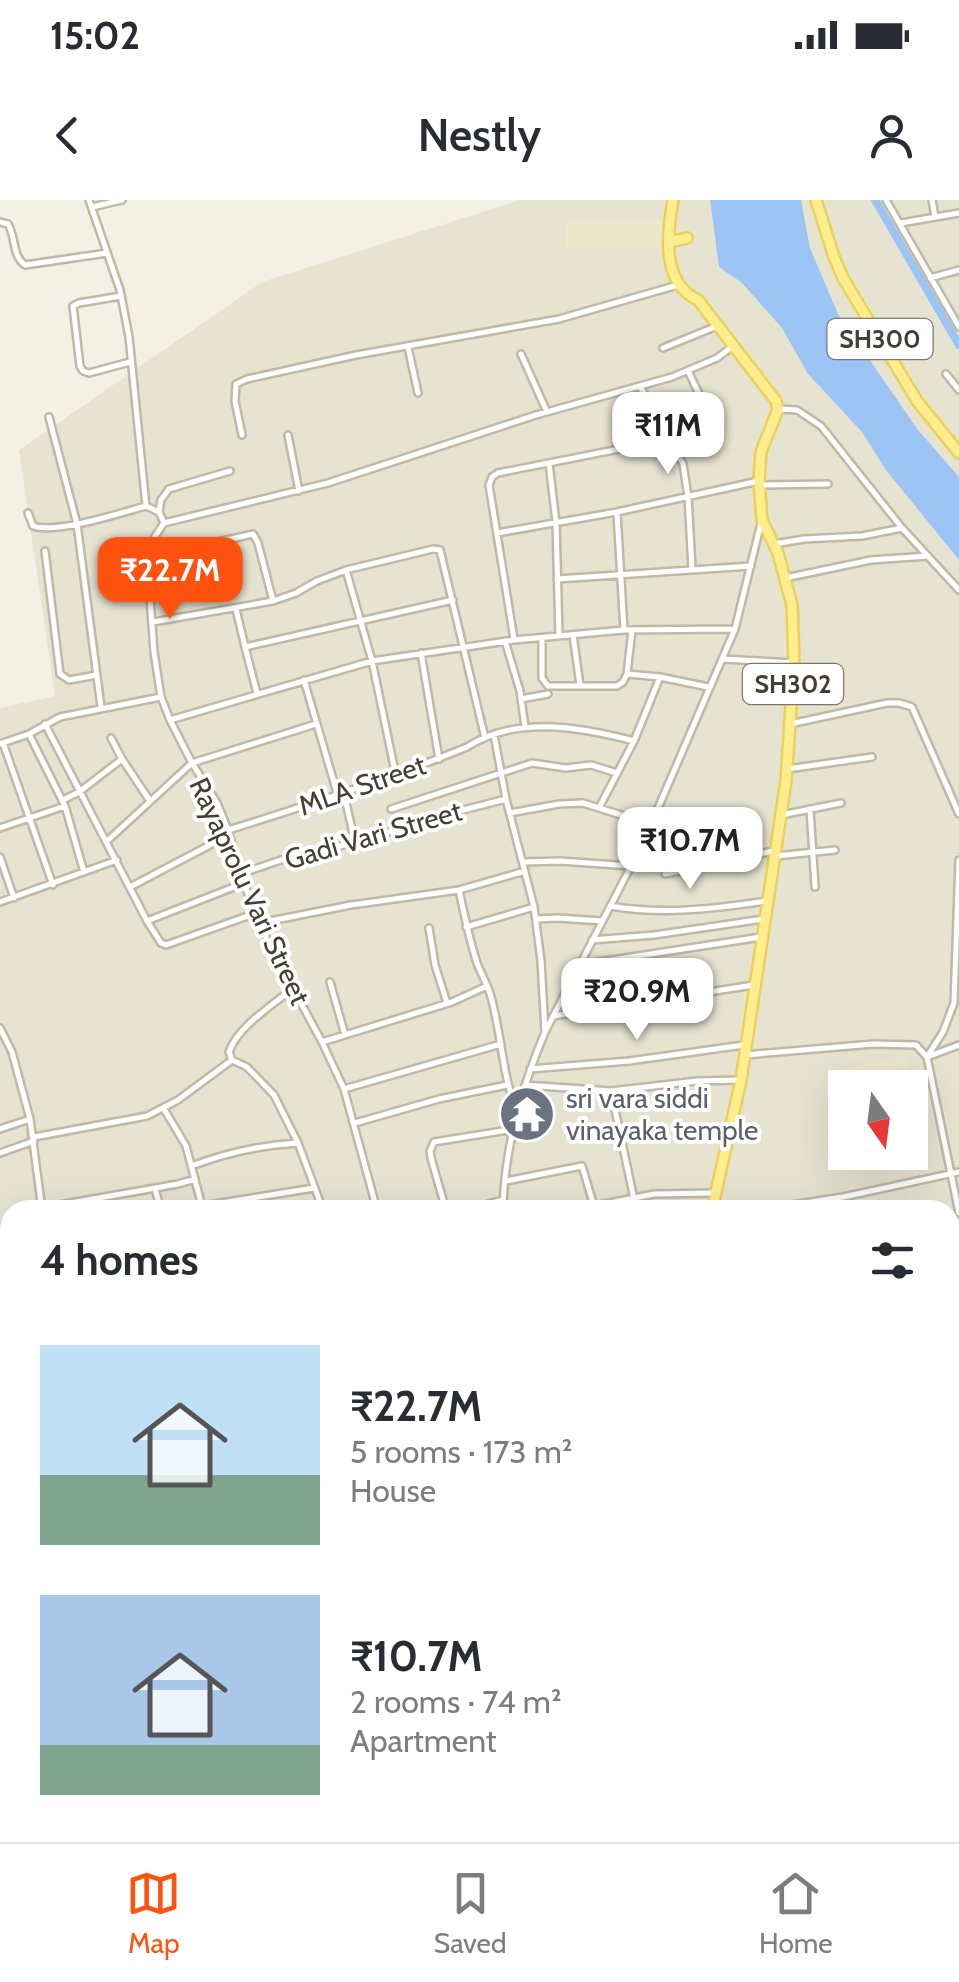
<!DOCTYPE html>
<html lang="en">
<head>
<meta charset="utf-8">
<style>
	body { margin:0; font-family:Cabin,sans-serif; background:#f7f7f7; color:#2b2b33; height:100vh; display:flex; flex-direction:column; font-size:38px; white-space:nowrap }
	* { box-sizing:border-box; margin:0 }
	p { font-size:32px; color:#7c7c81 }
	.icon { flex:none; width:55px; height:55px; fill:none; stroke:currentColor; stroke-width:2; stroke-linecap:round; stroke-linejoin:round }
	.map { position:relative; flex:1; overflow:hidden }
	.side { position:absolute; left:0px; top:1000px; width:960px; height:642px; display:flex; flex-direction:column; background:#fff; border-radius:30px 30px 0 0; box-shadow:0 10px 40px #0002 }
	.side>* { flex:none }
	.needle { width:65px; rotate:166deg }
	.fabs { position:absolute; left:828px; top:870px; display:grid; gap:20px }
	.fabs a { display:grid; place-items:center; width:100px; height:100px; border-radius:0px; background:#fff; box-shadow:0 10px 40px #0002; font-size:50px }
	.price { position:absolute; translate:-50% -85px; padding:0 22px; border-radius:20px; background:#fff; color:#222; font-size:32px; line-height:65px; filter:drop-shadow(0 2px 5px #0008) }
	.price::after { content:''; position:absolute; left:50%; top:60px; width:30px; height:22px; margin-left:-15px; background:inherit; clip-path:polygon(0 0,100% 0,50% 100%) }
	.price.active { background:#ff520e; color:#fff }
	ul { padding:0; list-style:none }
	li { display:flex; align-items:center; gap:30px; height:250px; padding:0 40px }
	li span { display:grid; place-items:center; flex:none; width:280px; height:200px; border-radius:0px; color:#555 }
	li>.icon { margin-inline-start:auto }
	span .icon { width:120px; height:120px; fill:#fffc; stroke-width:1 }
	li b { font-size:42px }
	h2 { display:flex; justify-content:space-between; align-items:center; height:120px; padding:0 40px; font-size:42px }
	.status { display:flex; justify-content:space-between; align-items:center; height:70px; padding:0 50px; background:#fff; direction:ltr }
	.status svg { height:28px; fill:currentColor }
	header { display:flex; justify-content:space-between; align-items:center; height:130px; padding:0 40px; background:#fff; font-size:45px; font-weight:600 }
	.tabs { display:flex; justify-content:space-around; align-items:center; height:140px; border-top:2px solid #e1e1e2; background:#fff; font-size:28px; color:#7c7c81 }
	.tabs a { display:grid; justify-items:center; gap:5px }
	.tabs .active { color:#ff520e }
	.map>svg:first-child { display:block }
</style>
</head>
<body>
<div class="status"><b>15:02</b><svg viewBox="0 0 49 12"><path d="M0 12V9h3v3zM5 12V6h3v6zM10 12V3h3v9zM15 12V0h3v12zM26 1h20v11H26zM47 4h2v5h-2z"/></svg></div>
<header><svg class="icon" aria-label="back" viewBox="0 0 24 24"><path d="M15 5l-7 7 7 7"/></svg>Nestly<svg class="icon" aria-label="person" viewBox="0 0 24 24"><circle cx="12" cy="8" r="4"/><path d="M4 21q1-7 8-7t8 7"/></svg></header>
<div class="map">
<svg width="959" height="1642" viewBox="0 0 959 1642">
	<rect width="100%" height="100%" fill="#f3f0e4"/>
	<path fill="#e7e3d1" fill-rule="evenodd" d="M520,0H959V1642H0V508L55,496L19,250L262,82ZM845,888H910V952H845ZM10,1010H950V1632H10Z"/>
	<path fill="#ede8cc" d="M663,20V47L566,48V21Z
		M907,856L911,876H917L920,887L912,889L916,910L910,911V888H845V923L843,924L837,880H833L831,871Z"/>
	<path fill="#9bc4f4" d="M710,0H801L810,48L838,114L918,230L959,277V360L886,270L862,232L808,174L782,128L742,83L719,67Z"/>
	<g fill="none" stroke-linecap="round" stroke-linejoin="round">
		<path stroke="#9bc4f4" stroke-width="8" d="M875,0L959,145"/>
		<g stroke="#bfb9a6" stroke-width="10">
			<path id="street" d="M89,0L120,90L129,137L146,306L159,312L164,323
				M886,0L959,127
				M932,0L935,17
				M92,7L122,0
				M0,22L8,24C16,37 12,56 25,65L107,53
				M901,23L959,13
				M930,78L959,70
				M121,96L79,103L73,106L80,166L83,171L89,173L130,162
				M408,147L418,193
				M663,148L717,126
				M521,154L547,212
				M688,171L716,229
				M946,174L959,190
				M640,186L683,264L688,296L692,369
				M778,209L797,210L821,226L902,328L959,390
				M49,217L77,324L101,507
				M242,235L235,201L236,184L247,179L356,155L559,119L678,85
				M288,235L299,291
				M549,263L556,322L559,436
				M761,285L828,284
				M159,312L161,300L169,289L230,271
				M28,313L33,326C57,334 120,313 146,306
				M617,313L624,430
				M497,333L617,312L759,281
				M774,344L804,339L862,336L902,328
				M45,351L60,474L69,480L97,475
				M151,357L253,334L258,343L273,401
				M346,370L372,461L396,576
				M785,378L871,360L928,356
				M557,379L751,366
				M236,409L245,447L453,400
				M153,422L273,401L296,393L317,381L346,370L433,349L440,350L485,538
				M573,435L580,485
				M542,438V478L548,486H617L623,482L627,474L660,477L708,487
				M514,439L489,285L492,277L498,273L670,239
				M505,441L520,491L525,527
				M245,447L257,493
				M421,453L439,559
				M722,459L794,463
				M627,474L632,430
				M304,480L338,596
				M521,499L548,494
				M170,520L161,497L154,452L148,371L154,338L164,323L328,283L536,215L672,177L717,158L733,146
				M45,524L147,721L244,683
				M790,524L887,503H899L912,507L959,614
				M29,534L65,606L84,672
				M494,535L506,599L534,707L541,761L545,832
				M111,538L122,559L150,601
				M3,543L53,685
				M0,544L29,534L60,517L161,497
				M787,569L872,557
				M344,594L355,642
				M63,600L79,592L122,559
				M600,606L634,541L660,477
				M391,609L532,563L566,568L591,565L617,573
				M810,609L815,687
				M510,613L559,604L583,603L650,624
				M781,615L841,603
				M0,628L65,606
				M228,630C309,605 389,579 467,547C516,515 581,527 634,541
				M106,642L192,563L316,524
				M775,656L835,650
				M0,657L14,698
				M524,662L560,661L631,666
				M240,674L281,660L365,640L428,619L506,599
				M665,674L773,651
				M130,687L229,635
				M459,690C464,714 469,737 476,760C480,773 488,784 491,797C502,836 502,877 518,914
				M0,702L117,660
				M610,706C662,715 714,709 766,701
				M536,719L558,718L602,721
				M147,721L161,743L166,745L256,713
				M260,723L351,705L459,690L525,671
				M466,727L534,707
				M429,728L435,765L447,803
				M592,740L654,735L764,719
				M579,765L761,737
				M330,782L345,835
				M553,816L754,785
				M0,828L12,852L30,919L42,1010
				M322,842L452,802L487,786
				M959,845L927,857L959,1013
				M745,855L873,844L916,845L927,857L943,832L954,803L959,660
				M232,860L247,867L274,895L298,943L323,1010
				M232,860L229,852C238,826 272,806 293,788
				M530,869L629,861L744,845
				M525,885L611,891L697,881L741,880
				M344,889L501,844
				M611,891L634,999
				M164,909L186,946L203,1010
				M355,923L439,899L507,885
				M0,929L30,919
				M34,937L147,916L178,900L232,860
				M0,953L34,941
				M194,965C229,952 261,945 298,943
				M506,981L582,966L594,1006
				M155,989L161,1010
				M202,1006L314,988
				M42,1008L178,984L195,979
				M377,1010L344,889L322,842L268,742L240,674L228,630L217,603L192,563L170,520L372,461L514,440L624,430L735,429
				M446,1010L431,958L430,951L434,942L515,929
				M465,1010L503,1000
				M503,1010C504,950 522,887 545,832L643,643L735,429L761,323
				M550,1010L594,1006L654,994L714,993
				M759,1010L843,997L959,972
				M0,1060H10
				M950,1065L959,1064
				M0,1086L10,1085
				M0,1139H10
				M950,1171L959,1168
				M0,1244L10,1242
				M950,1270L959,1268
				M0,1345L10,1343
				M950,1373L959,1371
				M0,1427L10,1423
				M950,1475L958,1508
				M0,1532L10,1503
				M950,1589L959,1585
				M950,1612L959,1611
				M119,1632L121,1642
				M133,1632L135,1642
				M224,1632L228,1642
				M366,1632L368,1642
				M498,1632L499,1642
				M640,1632L645,1642
				M918,1632L923,1642
				M140,1642L186,1632
				M576,1642L611,1632"/>
		</g>
		<g stroke="#ead15a" stroke-width="14">
			<path id="primary" d="M673,0C667,34 661,83 698,100L776,201L778,209L761,252L759,281L762,320L778,353L792,405L794,463L786,581L741,880L712,1010
				M816,0L834,57L843,78L917,201L959,253
				M669,42L687,38
				M0,1291L10,1289"/>
		</g>
		<g stroke="#e6b92b" stroke-width="15">
			<path id="highway" d="M950,1465L959,1462
				M690,1642L709,1632"/>
		</g>
		<use href="#street" stroke="#fff" stroke-width="5"/>
		<use href="#primary" stroke="#ffee90" stroke-width="9"/>
		<use href="#highway" stroke="#ffdf62" stroke-width="10"/>
	</g>
	<defs>
		<g id="temple-disc" transform="scale(2.875)"><circle r="9.5" fill="#6b7280" stroke="#fff"/><path d="M0-6L5-2H3V0L6.5 2.5H4V6H1.5V3h-3V6H-4V2.5H-6.5L-3 0V-2H-5Z" fill="#fff"/></g>
	</defs>
	<g fill-rule="evenodd">
		<use href="#temple-disc" x="527" y="914"/>
	</g>
	<g text-anchor="middle" stroke-width="8" stroke-linejoin="round" paint-order="stroke">
		<g fill="#fff" stroke="#7d7970" stroke-width="2.5">
			<rect x="827.5" y="119" width="105" height="40" rx="8"/>
			<rect x="743" y="464" width="100" height="40" rx="8"/>
		</g>
		<g font-size="25" font-weight="bold" fill="#454033">
			<text x="880" y="148">SH300</text>
			<text x="793" y="493">SH302</text>
		</g>
		<g font-size="28" fill="#454033" stroke="#fff">
			<text transform="translate(362 585) rotate(-19)" y="10">MLA Street</text>
			<text transform="translate(373 635) rotate(-16)" y="10">Gadi Vari Street</text>
			<text transform="translate(250 691) rotate(65)" y="10">Rayaprolu Vari Street</text>
		</g>
		<g font-size="28" fill="#5b616d" stroke="#fff" text-anchor="start">
			<text x="566" y="908">sri vara siddi<tspan x="566" dy="32">vinayaka temple</tspan></text>
		</g>
	</g>
</svg>
<div class="fabs">
<a><svg class="needle" viewBox="-14 -14 28 28"><path d="M0-13l5 13h-10z" fill="#e53935"/><path d="M0 13l5-13h-10z" fill="#7c7c81"/></svg></a>
</div>
<b class="price" style="left:668px;top:277px">₹11M</b>
<b class="price active" style="left:170px;top:422px">₹22.7M</b>
<b class="price" style="left:690px;top:692px">₹10.7M</b>
<b class="price" style="left:637px;top:843px">₹20.9M</b>
<section class="side">
<h2>4 homes<svg class="icon" aria-label="filters" viewBox="0 0 24 24"><path d="M4 7h16M4 17h16"/><circle cx="9" cy="7" r="2"/><circle cx="15" cy="17" r="2"/></svg></h2>
<ul>
<li><span style="background:linear-gradient(#bfe0f5 65%,#7fa58c 0)"><svg class="icon" aria-label="home" viewBox="0 0 24 24"><path d="M3 11l9-7 9 7M6 9v11h12V9"/></svg></span><div><b>₹22.7M</b><p>5 rooms · 173 m²</p><p>House</p></div></li>
<li><span style="background:linear-gradient(#a9c7e8 75%,#7fa58c 0)"><svg class="icon" aria-label="home" viewBox="0 0 24 24"><path d="M3 11l9-7 9 7M6 9v11h12V9"/></svg></span><div><b>₹10.7M</b><p>2 rooms · 74 m²</p><p>Apartment</p></div></li>
</ul>
</section>
</div>
<nav class="tabs">
<a class="active"><svg class="icon" aria-label="map" viewBox="0 0 24 24"><path d="M3 6l6-2 6 2 6-2v14l-6 2-6-2-6 2zM9 4v14M15 6v14"/></svg>Map</a>
<a><svg class="icon" aria-label="saved" viewBox="0 0 24 24"><path d="M7 4h10v16l-5-4-5 4z"/></svg>Saved</a>
<a><svg class="icon" aria-label="home" viewBox="0 0 24 24"><path d="M3 11l9-7 9 7M6 9v11h12V9"/></svg>Home</a>
</nav>
</body>
</html>
